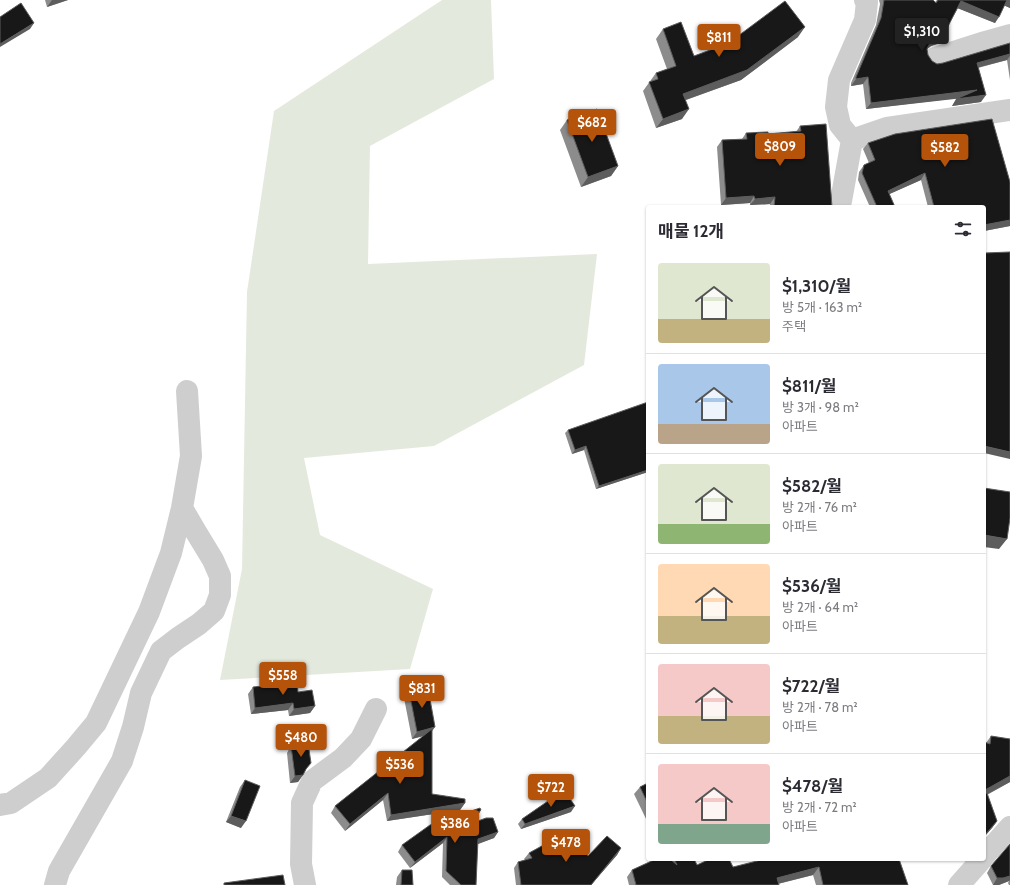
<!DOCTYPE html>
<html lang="ko">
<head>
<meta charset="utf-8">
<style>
	body { margin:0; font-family:Cabin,"Noto Sans KR",sans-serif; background:#f2f2f3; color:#2b2b33; height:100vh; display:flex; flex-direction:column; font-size:15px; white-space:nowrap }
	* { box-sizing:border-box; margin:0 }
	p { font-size:13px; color:#7c7c81 }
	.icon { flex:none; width:22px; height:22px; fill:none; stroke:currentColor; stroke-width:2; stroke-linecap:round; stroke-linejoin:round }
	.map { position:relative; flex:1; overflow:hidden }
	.drawer { position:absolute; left:646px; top:205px; width:340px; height:656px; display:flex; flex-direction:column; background:#fff; border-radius:4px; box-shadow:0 1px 3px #0004 }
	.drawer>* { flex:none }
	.price { position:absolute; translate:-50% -34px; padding:0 9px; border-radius:4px; background:#b45309; color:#fff; font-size:13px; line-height:26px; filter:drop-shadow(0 1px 2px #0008) }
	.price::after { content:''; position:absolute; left:50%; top:24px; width:12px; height:9px; margin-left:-6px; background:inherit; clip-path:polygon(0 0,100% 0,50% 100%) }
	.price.selected { background:#222; color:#fff }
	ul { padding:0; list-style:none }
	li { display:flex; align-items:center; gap:12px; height:100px; padding:0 12px }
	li+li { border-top:1px solid #e1e1e2 }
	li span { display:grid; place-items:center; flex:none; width:112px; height:80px; border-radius:4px; color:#555 }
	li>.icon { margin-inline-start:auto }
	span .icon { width:48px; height:48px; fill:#fffc; stroke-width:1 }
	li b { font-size:17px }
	h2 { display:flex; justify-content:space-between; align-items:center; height:48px; padding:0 12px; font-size:17px }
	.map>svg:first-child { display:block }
</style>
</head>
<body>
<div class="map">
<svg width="1010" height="885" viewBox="0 0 1010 885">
	<rect width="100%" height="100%" fill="#fff"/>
	<path fill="#e4e9dd" d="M442,0H491L494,79L370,146L368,264L597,254L584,365L434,446L304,458L320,535L433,589L410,669L220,680L242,569L247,292L274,111Z"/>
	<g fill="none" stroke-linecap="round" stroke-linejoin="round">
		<path stroke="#cecece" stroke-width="22" d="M935,58L985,42L1010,35
			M852,140L887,128L1010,110
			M841,201L852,140L840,125L836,107L839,80L865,20L867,2L865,0
			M0,805L11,803L48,778L76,747L96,723L149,612L171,553L182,508L191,456L187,391
			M984,856L1010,827
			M55,885L59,871L122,761L133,727L141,693L161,651L178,638L199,624L214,611L220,595V576L213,560L196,532L182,508
			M305,885L301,864L302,803L312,781L343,758L361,739L376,709
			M959,885L982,859"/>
	</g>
	<path fill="#8c8c8c" d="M45,0H68L47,7Z
		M879,0H933L935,2L937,0H1010V8L1004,5L995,23L958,8L937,44L931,46L927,49L928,55L932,61L937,64L943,63L1010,43V80L1007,60L978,68L981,102L952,106L958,98L866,109L863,84L851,86V83L876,25L880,4Z
		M663,29L694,56L735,41L738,36L798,37L741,80L686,100L682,119L656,128L643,91L656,73L667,69L656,39Z
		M567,120L618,166L611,176L581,187L560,130Z
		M800,126L832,207H770V204L750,205V203L721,205L717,147L722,140L742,139L746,133L768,134L796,132Z
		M868,143L1010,182V226L984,231V207H928L921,180L889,194L895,207H870L858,180L859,172L864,165L869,163L863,149Z
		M568,430L648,472L596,489L584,450L572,454L565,433Z
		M253,687L298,692L315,706L310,713L289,716L288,710L251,714L248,694Z
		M409,691L432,732V794L465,803L460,810L387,821L383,800L345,831L331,813L335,806L424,736L412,739L404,698Z
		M991,736L1010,739V782L987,795L997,821L992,828L984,837L986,743Z
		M291,746L306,770L298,782L290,783L287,753Z
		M245,780L241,828L226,822L240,787Z
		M648,783V823L634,794L640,787Z
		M481,810L477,817L466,825L498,832L494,838L477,844L476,885H450L442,877L443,843L410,868L398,852L402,845Z
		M571,812L521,829L518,824L522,819Z
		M1010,844V885H1009L1008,883L1009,881L999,885H993L987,873L991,866Z
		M621,848L617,855L591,885H516L514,868L518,862L525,860L524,859L529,853L588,856Z
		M656,859H694L697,865L733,867L899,859L908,885H816L813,875L778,884L779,885H629L627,877L632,870Z
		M402,870L413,885H396L397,877Z"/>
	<path fill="#5d5d5d" d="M52,0H68L47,7Z
		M1006,0H1010V8L1003,5Z
		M961,1L999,17L995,23L957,8Z
		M34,23L30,29L0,47V44Z
		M805,27L798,37L741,80L677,103L683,94Z
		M942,38L937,44L931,46L926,50L930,43L935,40Z
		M1010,54V56L1007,60L972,69L977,63Z
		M868,77L863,84L851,86L856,79Z
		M977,90L972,97L866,109L871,103Z
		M986,95L981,102L952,106L956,99Z
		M689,109L682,119L656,128L663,119Z
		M618,166L611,176L581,187L588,177Z
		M925,173L921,180L883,197L888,191Z
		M754,196L750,203L721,205L726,198Z
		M775,197L770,204L750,205L755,199Z
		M1010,220V226L984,231V225Z
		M586,446L584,450L572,454L575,450Z
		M984,446L1010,452V459L984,453Z
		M648,470V472L596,489L599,486Z
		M984,535L1007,539L999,549L984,547Z
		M293,703L288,710L251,714L255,708Z
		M315,706L310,713L289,716L294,709Z
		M435,727L430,734L412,739L417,732Z
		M311,763L301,775H303L298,782L290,783L295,776L306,769Z
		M1010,776V782L984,796V789Z
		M388,793L383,800L345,831L350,824Z
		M465,803L460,810L387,821L391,815Z
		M575,806L571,812L521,829L525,824Z
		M481,810L477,817L455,834L459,828Z
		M231,816L246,821L241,828L226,822Z
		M997,821L992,828L984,837V836Z
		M498,832L494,838L473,846L478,839Z
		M447,837L443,843L410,868L415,862Z
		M621,848L617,855L591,885Z
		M819,867L813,875L773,885L777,878Z
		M1010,876V880L1009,881L999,885H993L997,878Z"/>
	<path fill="#181818" stroke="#5d5d5d" d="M884,0H933L936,3L938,0H1007L999,17L961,1L942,38L935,40L930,43L927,49L928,55L932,61L937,64L943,63L1010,43V54L977,63L986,95L956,99L977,90L871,103L868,77L856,79V77L881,18Z
		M785,1L805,27L747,70L683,94L689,109L663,119L649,82L658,79L656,73L676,66L663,29L681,22L694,56L740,39L738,36Z
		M21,3L34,23L0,44V17Z
		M597,109L618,166L588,177L567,120Z
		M992,119L1010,182V220L984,225V207H934L925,173L888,191L895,207H877L862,173L864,165L875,160L868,143L895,134Z
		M826,124L832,207H774L775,197L755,199L754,196L726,198L722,140L747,139L746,133L768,132V134L801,131L800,126Z
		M1010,252V452L984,446V253Z
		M648,402V470L599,486L586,446L575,450L568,430Z
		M984,488L1010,492V518L1007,539L984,535Z
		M297,682L298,692L312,690L315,706L294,709L293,703L255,708L253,687Z
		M428,688L435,727L417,732L409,691Z
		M432,729V794L465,799V803L391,815L388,793L350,824L335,806Z
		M991,736L1010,739V776L985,790L984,789V742L990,744Z
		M308,743L311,763L306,769L303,775L295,776L291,746Z
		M245,780L260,786L246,821L231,816Z
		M648,783V804L640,787Z
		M564,790L575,806L525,824L522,819Z
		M987,793L997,821L984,836V794Z
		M480,808L481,810L459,828L486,818H493L498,832L478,839L476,885H461L446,871L447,837L415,862L402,845L430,825Z
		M571,830L588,856L607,836L621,848L591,885H521L518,862L532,858L529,853Z
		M1010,844V876L1003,878H997L991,866Z
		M656,859H670L677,865L674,859H694L697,865L710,859H729L733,867L765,859H899L908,885H823L819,867L777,878L779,885H636L632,870Z
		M402,870H412L413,885H401Z
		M283,875L285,885H224V883Z"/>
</svg>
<b class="price selected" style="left:922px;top:52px">$1,310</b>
<b class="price" style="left:719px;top:58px">$811</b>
<b class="price" style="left:592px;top:143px">$682</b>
<b class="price" style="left:780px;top:167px">$809</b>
<b class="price" style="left:945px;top:168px">$582</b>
<b class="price" style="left:283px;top:696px">$558</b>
<b class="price" style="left:422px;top:709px">$831</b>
<b class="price" style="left:301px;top:758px">$480</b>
<b class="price" style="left:400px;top:785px">$536</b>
<b class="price" style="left:551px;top:808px">$722</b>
<b class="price" style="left:455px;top:844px">$386</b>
<b class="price" style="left:566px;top:863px">$478</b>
<section class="drawer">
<h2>매물 12개<svg class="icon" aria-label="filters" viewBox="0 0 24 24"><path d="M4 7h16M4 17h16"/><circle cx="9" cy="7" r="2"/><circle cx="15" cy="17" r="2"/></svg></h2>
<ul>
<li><span style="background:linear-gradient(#dfe7d0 70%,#c2b280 0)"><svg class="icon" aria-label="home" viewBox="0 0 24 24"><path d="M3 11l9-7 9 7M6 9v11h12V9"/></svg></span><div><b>$1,310/월</b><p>방 5개 · 163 m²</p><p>주택</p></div></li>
<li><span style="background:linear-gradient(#a9c7e8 75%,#b9a48a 0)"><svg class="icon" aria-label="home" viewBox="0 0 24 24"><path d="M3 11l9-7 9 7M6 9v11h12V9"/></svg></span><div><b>$811/월</b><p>방 3개 · 98 m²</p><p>아파트</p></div></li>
<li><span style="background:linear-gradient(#dfe7d0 75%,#8fb573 0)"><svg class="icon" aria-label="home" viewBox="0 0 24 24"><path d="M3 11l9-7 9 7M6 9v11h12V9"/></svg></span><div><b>$582/월</b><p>방 2개 · 76 m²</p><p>아파트</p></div></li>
<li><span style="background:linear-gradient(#ffd9b3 65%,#c2b280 0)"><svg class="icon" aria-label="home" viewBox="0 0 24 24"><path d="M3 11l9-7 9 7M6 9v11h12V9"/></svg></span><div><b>$536/월</b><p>방 2개 · 64 m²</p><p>아파트</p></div></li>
<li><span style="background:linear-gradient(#f6c9c9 65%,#c2b280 0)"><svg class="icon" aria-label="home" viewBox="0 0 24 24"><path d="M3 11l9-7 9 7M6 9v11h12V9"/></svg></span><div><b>$722/월</b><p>방 2개 · 78 m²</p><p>아파트</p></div></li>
<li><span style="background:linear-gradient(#f6c9c9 75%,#7fa58c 0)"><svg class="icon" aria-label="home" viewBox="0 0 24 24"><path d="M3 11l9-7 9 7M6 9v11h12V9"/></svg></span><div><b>$478/월</b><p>방 2개 · 72 m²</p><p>아파트</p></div></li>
</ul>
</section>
</div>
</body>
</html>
